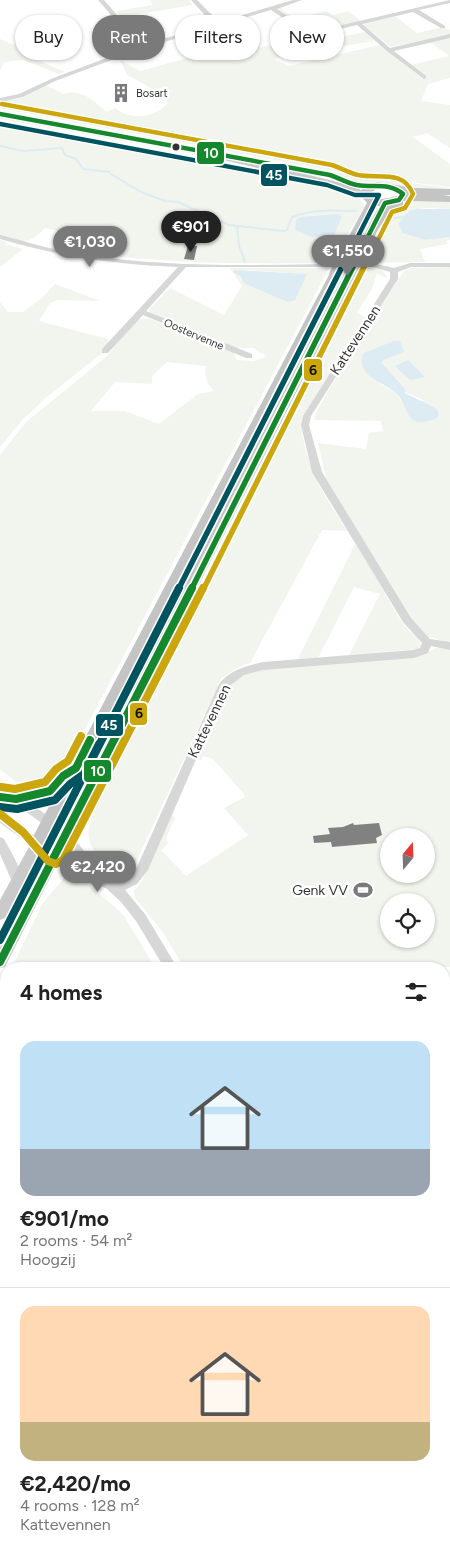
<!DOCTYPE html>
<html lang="en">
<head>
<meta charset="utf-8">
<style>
	body { margin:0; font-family:Figtree,sans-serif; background:#f6f6f6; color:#222; height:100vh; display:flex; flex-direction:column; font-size:19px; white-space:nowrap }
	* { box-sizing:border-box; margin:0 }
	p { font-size:16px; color:#767676 }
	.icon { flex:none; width:28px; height:28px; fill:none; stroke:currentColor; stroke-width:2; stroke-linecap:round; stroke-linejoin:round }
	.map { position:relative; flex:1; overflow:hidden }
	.sheet { position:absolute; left:0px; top:962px; width:450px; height:601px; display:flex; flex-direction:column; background:#fff; border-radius:20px 20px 0 0; box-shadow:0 1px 4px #0004 }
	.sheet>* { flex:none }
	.top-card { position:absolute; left:15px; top:15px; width:420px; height:45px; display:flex; gap:10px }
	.needle { width:32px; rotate:19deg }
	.fabs { position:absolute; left:380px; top:828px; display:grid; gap:10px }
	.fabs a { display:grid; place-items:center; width:55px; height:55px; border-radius:50%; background:#fff; box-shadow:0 1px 4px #0004; font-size:25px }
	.price { position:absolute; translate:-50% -42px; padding:0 11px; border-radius:18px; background:#7a7a7a; color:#fff; font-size:16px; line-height:32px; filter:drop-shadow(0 1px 2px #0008) }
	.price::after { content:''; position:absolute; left:50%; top:30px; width:15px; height:11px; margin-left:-8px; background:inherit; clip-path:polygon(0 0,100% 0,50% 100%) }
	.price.active { background:#222; color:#fff }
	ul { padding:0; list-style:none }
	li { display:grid; align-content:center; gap:10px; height:265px; padding:0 20px }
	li+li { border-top:1px solid #e0e0e0 }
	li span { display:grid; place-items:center; height:155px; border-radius:15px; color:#555 }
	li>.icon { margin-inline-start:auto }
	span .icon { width:90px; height:90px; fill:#fffc; stroke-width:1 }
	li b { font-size:21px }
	h2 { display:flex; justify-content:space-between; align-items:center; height:60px; padding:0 20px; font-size:21px }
	.chip { padding:0 18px; border-radius:22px; background:#fff; box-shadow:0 1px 4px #0004; font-size:18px; line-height:45px }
	.chip.active { background:#7a7a7a; color:#fff }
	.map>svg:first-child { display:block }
</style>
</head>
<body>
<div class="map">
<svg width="450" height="1563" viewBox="0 0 450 1563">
	<rect width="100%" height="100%" fill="#fff"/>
	<path fill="#f1f5ed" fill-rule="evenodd" d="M150,0H189L193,5L121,17L116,11L153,5Z
		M279,7L295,19L326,11L333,15L348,11L361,21L312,32L279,10Z
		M395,16L417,33L443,27L450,30V35L391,47L364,26L363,23Z
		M59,22H65L83,35L68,43L75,46L49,44L28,56L65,72L59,74L23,60L4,62L0,71V39L13,45Z
		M292,25L308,34L316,42L296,50L280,42L291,38L285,33L297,29Z
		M365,32L374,41L331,48L322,41Z
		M450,38V78L428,84L421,101L450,105V148L427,133L413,137L450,164V187L359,176L0,108V101L22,98L46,85L63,94C81,88 93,100 107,112L115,108C132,121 154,118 168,103L146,85L127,75L120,60L140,71L250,41L261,48L269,45L286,55L275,59L288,66L380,45L422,78L426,77L411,65L449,56L430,42Z
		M0,110L174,142L167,144Z
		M0,116L164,147L189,153L0,119Z
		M0,124L167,156L187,158L183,159L186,161L190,160L189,158L256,173L275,172L351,190L357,194L365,207L330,263C243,264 156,264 69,250L80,236L45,228C27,246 24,242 0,235Z
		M189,145L361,177L450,188V190L403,188L381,182L360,184L332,175Z
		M413,202H450V209C427,208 414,204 398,223L402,233L426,240L450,237V240L446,241L448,244L420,249L425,262L366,263L370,255L369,251C381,226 383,209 413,202Z
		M374,207L379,208L365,236L88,778L84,777L102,741L106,724Z
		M0,240L7,242L5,244L23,249L0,267Z
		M450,267V644L427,636L411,620L326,478L318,443L366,449L369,433L383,431L381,421L314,420L317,410L356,344L404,271L412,268ZM364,353L383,360L382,363L405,389V392L425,401H401L397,394L380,384Z
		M230,268H329L58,780L38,792L21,785L0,770V455L26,422L106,357L137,319H150L233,352L237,360L253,361L264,358L265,355L253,348H234L151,314L149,309L170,288L224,315L242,286ZM248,270L306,274L267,293L245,284L240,276ZM167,362L206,366C204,375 207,385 214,391L198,394L159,424L125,411H91L115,382L152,384V376Z
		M363,268C372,268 385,267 387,278L377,274L371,291L357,312L365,318L301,421C303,462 325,497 347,531L322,530L250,663L235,669L221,679L134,866L125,874L115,875L91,846L88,832L96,802Z
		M55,284L100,301L58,300L50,303L39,321L108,339L109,344L101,354L48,396L22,420L0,447V302L8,312H23L42,298Z
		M355,544C374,570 386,599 404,625C409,632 420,637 421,646L417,649L349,655L380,594L354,587L318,658L298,659Z
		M439,647L450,649V967L185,969L162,931L135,898L134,891L143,879L170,816L172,815L175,818L166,838L168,844L161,850L186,876L248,835L224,808L245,797L244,794L213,759L203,756L201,761L196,757C206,735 219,692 238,677C255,664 392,657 422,655ZM389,836H426V874H389ZM389,901H426V939H389Z
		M65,877H75L84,881L114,906L124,916L156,969H11L43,903Z
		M6,979V1558H444V1473L450,1485V1563H0V991Z
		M450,1043V1332L444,1334V1044Z
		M450,1358V1467L444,1456V1360Z"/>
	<path fill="#ddebf3" d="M417,209H450V237L426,240L402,233L398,223L409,211Z
		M337,214L342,216L334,236L312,237L295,230L296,220L301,217Z
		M234,270L307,274L295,300L288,302L245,284L240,276L233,272Z
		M394,341H400L404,352L383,360L382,363L405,389V393L437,409L439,414L437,418C404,432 411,409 397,394C384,382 353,375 364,353Z
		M408,360L425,377L410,380L395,366Z"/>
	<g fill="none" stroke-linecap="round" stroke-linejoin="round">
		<path stroke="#ddebf3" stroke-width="2" d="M0,146L24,151L62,148L65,155L76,159L83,169L110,172
			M111,174L141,192L165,201L178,202L229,225L284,231L287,230L292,217C313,209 334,210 356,211
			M391,218L407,217
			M237,226L239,246L244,258"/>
		<path stroke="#ddebf3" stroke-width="2.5" d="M243,257L245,262"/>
	</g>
	<path fill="#818181" d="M188,246H197L194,260L184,259Z
		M353,823L354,825L379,823L382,835L376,838L377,843L332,847L331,842L314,843L313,836L330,834L328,828L343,827Z"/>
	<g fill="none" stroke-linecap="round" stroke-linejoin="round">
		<path fill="#d7d7d7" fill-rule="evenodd" d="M98,0H104L143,45L213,24L191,0H197L219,22L293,0H302L277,9L312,32L450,0V3L419,10L445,26V28H441L413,12L362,24L390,48L450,34V38L394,51L426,76V78L424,79L387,51L357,25L315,35L332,49V51H328L320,46L287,55V53L317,43L309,35L271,10L144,48L55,81L23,97L0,102V98L19,94L51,79L138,46Z
			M0,235C21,240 42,247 63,251C164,270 270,265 372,263L394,268L410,263H450V267H411L398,272V279L311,416L309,425L322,472L411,618L430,639L450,642V650L431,646L428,653L414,658L263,670L244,675L227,688L148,870L137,884L125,890L145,914L178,969H165L136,921L121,902L107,889L45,855L0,823V813L54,848L79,863L61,837L0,793V783L18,794C26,792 38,791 45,788C57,782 64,760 80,765L82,768L80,771L67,779L54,794L27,801L69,831L99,871L117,883L129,878L137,867L218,686C228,670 246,666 263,662L413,650L420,648L422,643L403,622L312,472L301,425L303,416L390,279V272L372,267H186L146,311L252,354V358H246L143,315L108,353H102V349L178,267C117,265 58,256 0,239Z
			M0,837L4,839C9,849 26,874 21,884L17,886L13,884L0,854Z
			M450,1332V1346L444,1348V1334Z
			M444,1457L450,1460V1485L444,1481Z"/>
		<path fill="#cacaca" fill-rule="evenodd" d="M0,112L207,150L354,186L368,194L364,197L348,190L207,156L0,116Z
			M41,832L46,834L48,838L5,918L0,920V900L36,834Z
			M55,848L60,850L62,854L5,967L0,968V947L50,850Z"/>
		<path fill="#c4c4c4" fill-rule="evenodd" d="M378,182L414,188L450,189V195H443L450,196V202L403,201V205C376,221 378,235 363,258H355L353,256L377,210L386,206H376L348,258H340L338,256L367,203L359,194L364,186ZM378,188L407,194L377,200L369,194Z
			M350,271L356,274L63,854L61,859L55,861L49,859L47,854L344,274Z
			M335,272L341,275L47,843L41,845L35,843L33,838L35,833L329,275Z"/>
		<path stroke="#c4c4c4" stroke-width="10" d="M343,258L344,256
			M358,258L359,256"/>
		<path stroke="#c4c4c4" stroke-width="12" d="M350,274L358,257
			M335,275L343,257"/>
		<g stroke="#fff" stroke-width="7">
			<path id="bus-1-far2" d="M0,114L330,175C339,178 347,183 357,185C374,188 389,182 403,194L399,200L385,203L357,258"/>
		</g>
		<g stroke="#fff" stroke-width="9">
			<path id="bus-1-far1" d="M191,590L358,257"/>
		</g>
		<g stroke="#fff" stroke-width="11">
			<path id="bus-1" d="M0,797L16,799L50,791L63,776L76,768L90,740
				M0,962L192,588"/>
		</g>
		<g stroke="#fff" stroke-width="7">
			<path id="bus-2-far2" d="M0,124L327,185L355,195H379L347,258"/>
		</g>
		<g stroke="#fff" stroke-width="9">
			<path id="bus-2-far1" d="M178,590L347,257"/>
		</g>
		<g stroke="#fff" stroke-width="11">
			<path id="bus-2" d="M0,807L17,809L55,800L70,784L84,774L99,744
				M0,940L179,588"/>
		</g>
		<g stroke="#fff" stroke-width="7">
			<path id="bus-3-far2" d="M2,104L332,165C341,168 349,173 358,175C379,179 403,169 413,194L405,208L392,212L369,258"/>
		</g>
		<g stroke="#fff" stroke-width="9">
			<path id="bus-3-far1" d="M203,590L369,257"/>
		</g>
		<g stroke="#fff" stroke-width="11">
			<path id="bus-3" d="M1,787L15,789L45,782L56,769L68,761L81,736
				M0,814L23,832L48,861L56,864L63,860L203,588"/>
		</g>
		<use href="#bus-1-far2" stroke="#15882e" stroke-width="4.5"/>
		<use href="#bus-1-far1" stroke="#15882e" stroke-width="5.5"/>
		<use href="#bus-1" stroke="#15882e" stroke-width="8"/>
		<use href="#bus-2-far2" stroke="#005460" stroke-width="4.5"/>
		<use href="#bus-2-far1" stroke="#005460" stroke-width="5.5"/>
		<use href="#bus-2" stroke="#005460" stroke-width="8"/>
		<use href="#bus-3-far2" stroke="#cca60d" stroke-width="4.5"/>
		<use href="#bus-3-far1" stroke="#cca60d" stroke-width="5.5"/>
		<use href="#bus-3" stroke="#cca60d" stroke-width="8"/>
	</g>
	<defs>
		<g id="building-bare" transform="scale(1.5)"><path d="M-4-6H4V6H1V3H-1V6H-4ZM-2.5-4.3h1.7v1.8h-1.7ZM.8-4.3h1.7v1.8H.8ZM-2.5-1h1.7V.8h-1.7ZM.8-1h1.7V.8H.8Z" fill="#7a7a7a" stroke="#fff" stroke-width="2.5" paint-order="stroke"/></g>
		<g id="stadium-bare" transform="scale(1.5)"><path d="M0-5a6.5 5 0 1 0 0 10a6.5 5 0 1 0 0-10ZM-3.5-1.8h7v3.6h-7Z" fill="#7a7a7a" stroke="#fff" stroke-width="2.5" paint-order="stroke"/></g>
	</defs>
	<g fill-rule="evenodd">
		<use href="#building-bare" x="121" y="93"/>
		<use href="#stadium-bare" x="363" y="890"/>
	</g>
	<circle fill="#333" stroke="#fff" stroke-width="2" cx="176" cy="147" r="4.5"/>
	<g text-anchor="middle" stroke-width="5" stroke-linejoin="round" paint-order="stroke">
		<g font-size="11" fill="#333" stroke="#fff" text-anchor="start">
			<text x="136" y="97">Bosart</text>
		</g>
		<g font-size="11" fill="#333" stroke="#fff">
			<text transform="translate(194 334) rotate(23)" y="4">Oostervenne</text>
		</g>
		<g font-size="14" fill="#333" stroke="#fff">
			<text transform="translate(355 340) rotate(-57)" y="5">Kattevennen</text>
			<text transform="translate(209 721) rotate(-64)" y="5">Kattevennen</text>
		</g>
		<g font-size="14" fill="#333" stroke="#fff" text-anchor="end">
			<text x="348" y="895">Genk VV</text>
		</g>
	</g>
	<g stroke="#fff" stroke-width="2">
		<rect x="196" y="141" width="29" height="24" rx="5" fill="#15882e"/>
		<rect x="260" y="163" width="28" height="24" rx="5" fill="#005460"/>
		<rect x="303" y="358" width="20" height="24" rx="5" fill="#cca60d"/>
		<rect x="129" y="702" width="19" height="24" rx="5" fill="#cca60d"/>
		<rect x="95" y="713" width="29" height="24" rx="5" fill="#005460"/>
		<rect x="83" y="759" width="29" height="24" rx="5" fill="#15882e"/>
	</g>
	<g font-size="14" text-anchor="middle" font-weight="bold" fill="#fff">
		<text x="211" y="158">10</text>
		<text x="274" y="180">45</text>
		<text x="109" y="730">45</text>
		<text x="98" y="776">10</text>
	</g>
	<g font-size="14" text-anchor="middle" font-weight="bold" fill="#111">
		<text x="313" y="375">6</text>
		<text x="139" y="718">6</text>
	</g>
</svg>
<div class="fabs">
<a><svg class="needle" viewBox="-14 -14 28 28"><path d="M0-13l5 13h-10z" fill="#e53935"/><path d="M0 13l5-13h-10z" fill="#767676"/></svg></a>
<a><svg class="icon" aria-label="locate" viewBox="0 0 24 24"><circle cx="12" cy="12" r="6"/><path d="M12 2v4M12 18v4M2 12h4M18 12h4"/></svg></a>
</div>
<b class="price active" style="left:191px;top:253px">€901</b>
<b class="price" style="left:90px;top:268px">€1,030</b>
<b class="price" style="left:348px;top:277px">€1,550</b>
<b class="price" style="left:98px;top:893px">€2,420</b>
<div class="top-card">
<a class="chip">Buy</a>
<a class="chip active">Rent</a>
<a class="chip">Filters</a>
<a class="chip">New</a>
</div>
<section class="sheet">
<h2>4 homes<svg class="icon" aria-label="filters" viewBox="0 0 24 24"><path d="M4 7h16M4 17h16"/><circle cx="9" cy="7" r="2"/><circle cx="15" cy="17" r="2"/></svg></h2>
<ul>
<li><span style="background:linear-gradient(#bfe0f5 70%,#9aa5b1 0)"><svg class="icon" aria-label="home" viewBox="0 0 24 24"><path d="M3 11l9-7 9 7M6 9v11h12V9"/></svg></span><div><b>€901/mo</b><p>2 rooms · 54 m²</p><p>Hoogzij</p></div></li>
<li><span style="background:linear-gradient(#ffd9b3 75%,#c2b280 0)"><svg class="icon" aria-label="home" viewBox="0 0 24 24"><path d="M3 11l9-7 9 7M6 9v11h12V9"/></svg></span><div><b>€2,420/mo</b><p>4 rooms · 128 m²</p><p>Kattevennen</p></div></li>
</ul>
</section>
</div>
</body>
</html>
